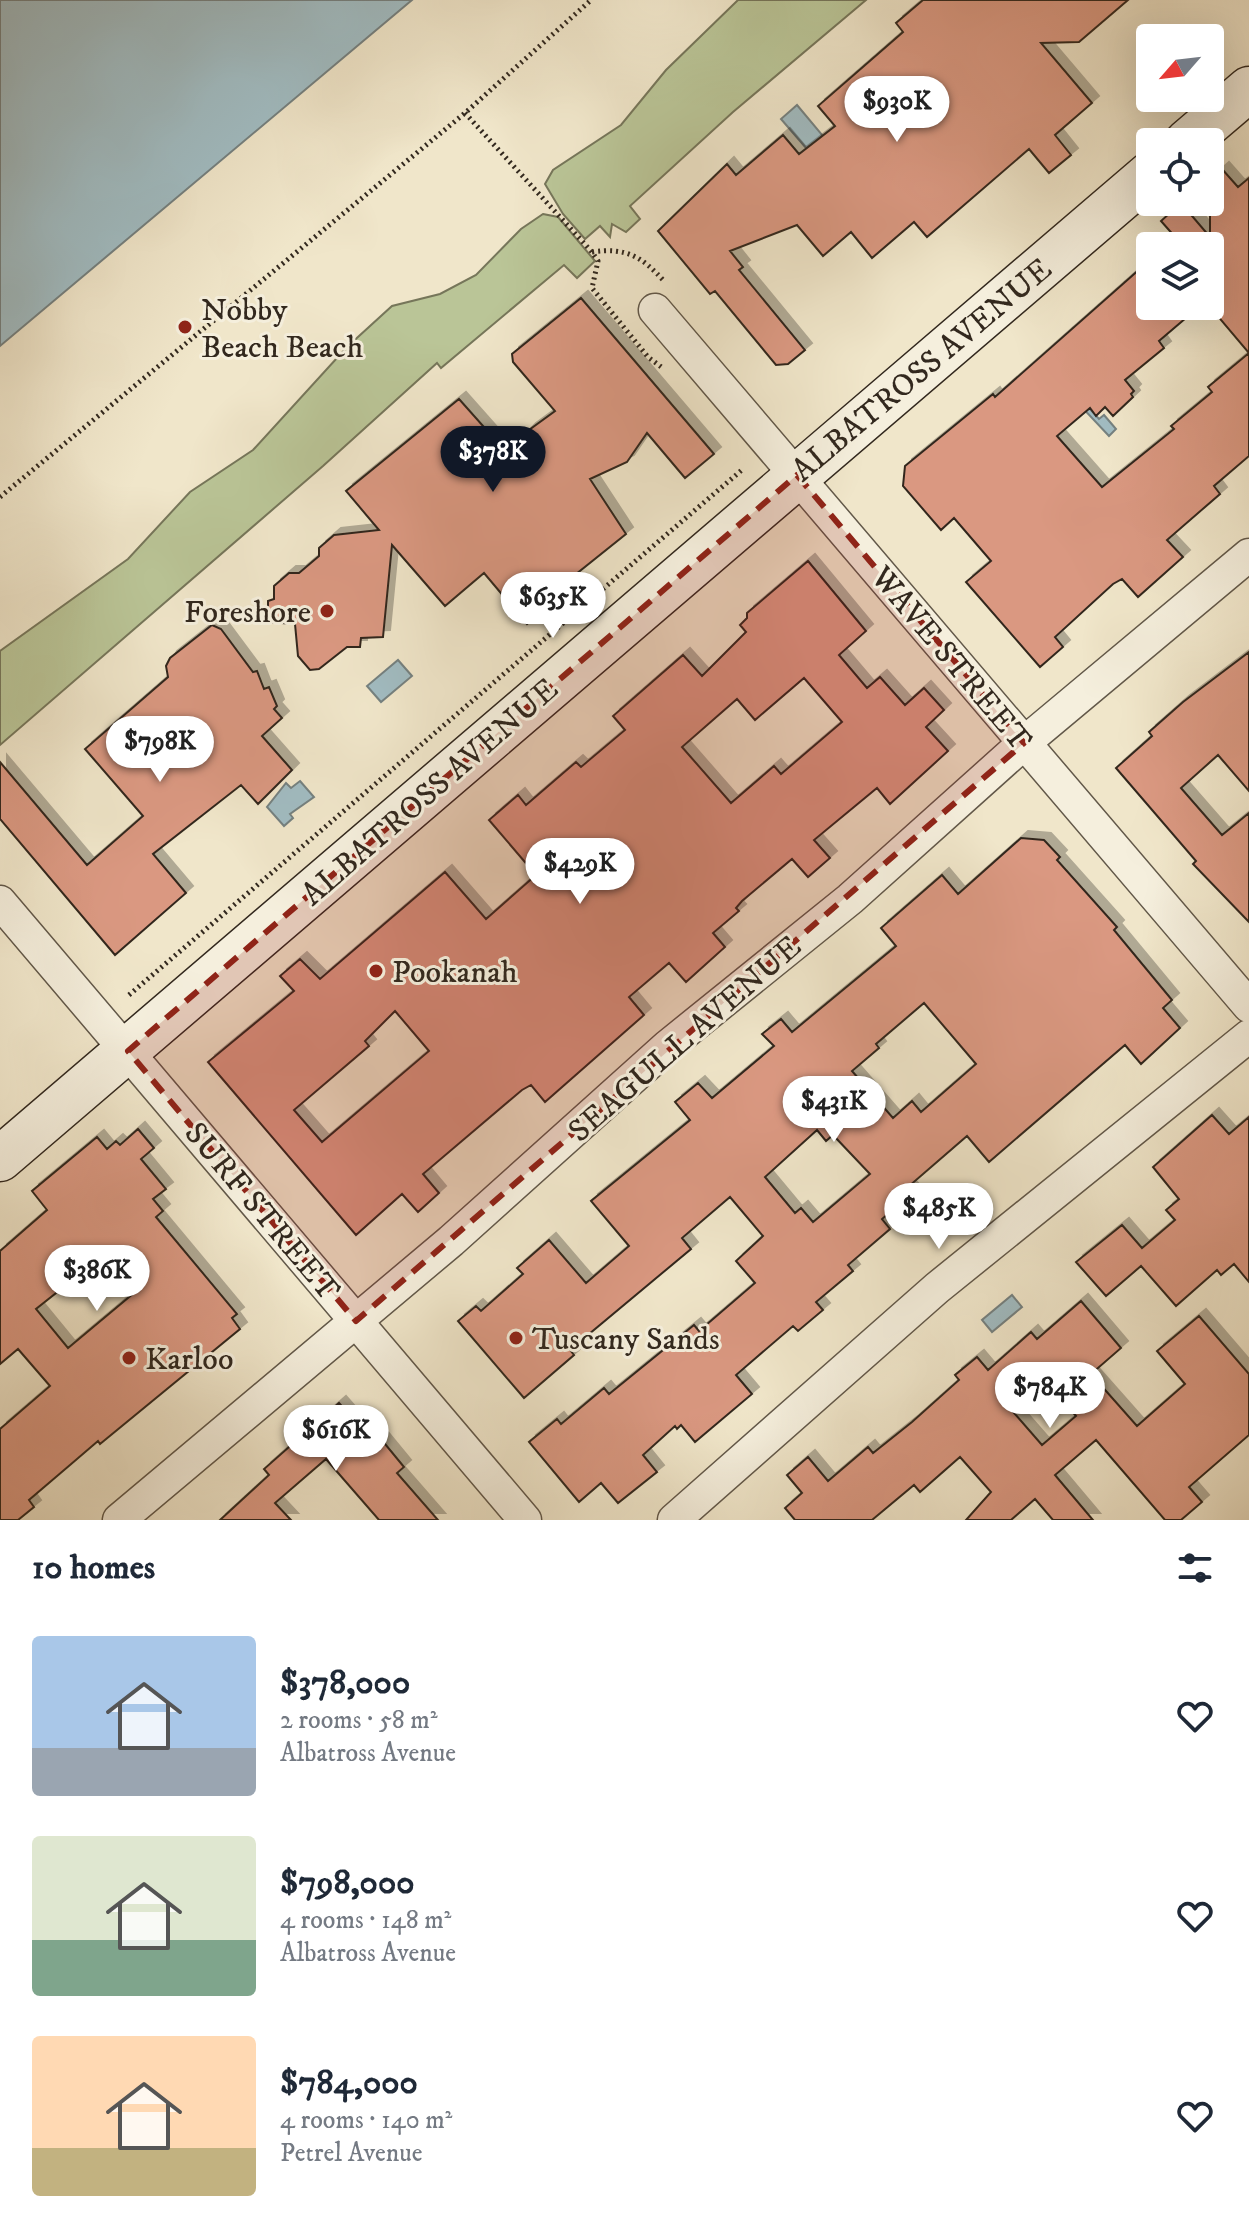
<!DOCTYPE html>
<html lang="en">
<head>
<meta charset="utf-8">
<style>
	body { margin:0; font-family:"IM FELL DW Pica",serif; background:#f2f2f3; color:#1f2937; height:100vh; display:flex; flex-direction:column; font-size:30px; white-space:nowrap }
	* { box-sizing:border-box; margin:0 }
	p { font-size:26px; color:#747a83 }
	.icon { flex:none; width:44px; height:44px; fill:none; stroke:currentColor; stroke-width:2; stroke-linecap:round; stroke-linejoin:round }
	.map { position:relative; height:1520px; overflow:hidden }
	.drawer { display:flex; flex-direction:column; background:#fff; flex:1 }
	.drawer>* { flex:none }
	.needle { width:52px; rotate:242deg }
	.controls { position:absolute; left:1136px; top:24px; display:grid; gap:16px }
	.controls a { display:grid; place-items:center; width:88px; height:88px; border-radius:8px; background:#fff; box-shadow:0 8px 32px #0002; font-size:40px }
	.price { position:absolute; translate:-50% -68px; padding:0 18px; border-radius:28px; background:#fff; color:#222; font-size:26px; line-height:52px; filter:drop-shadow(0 2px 4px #0008) }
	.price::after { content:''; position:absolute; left:50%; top:48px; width:24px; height:18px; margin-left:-12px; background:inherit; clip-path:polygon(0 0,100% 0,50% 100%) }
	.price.selected { background:#111827; color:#fff }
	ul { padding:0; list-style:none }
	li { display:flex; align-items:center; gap:24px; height:200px; padding:0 32px }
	li span { display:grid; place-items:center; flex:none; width:224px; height:160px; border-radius:8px; color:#555 }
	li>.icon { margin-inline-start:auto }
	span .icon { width:96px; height:96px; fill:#fffc; stroke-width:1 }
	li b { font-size:34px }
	h2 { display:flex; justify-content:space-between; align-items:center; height:96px; padding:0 32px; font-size:34px }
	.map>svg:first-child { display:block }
</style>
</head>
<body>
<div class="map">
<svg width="1249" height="1520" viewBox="0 0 1249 1520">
	<defs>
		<filter id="shadow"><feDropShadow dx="7" dy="-7" stdDeviation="0" flood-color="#0004"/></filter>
	</defs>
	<rect width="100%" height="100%" fill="#f0e6ca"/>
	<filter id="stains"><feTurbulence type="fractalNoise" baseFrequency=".0025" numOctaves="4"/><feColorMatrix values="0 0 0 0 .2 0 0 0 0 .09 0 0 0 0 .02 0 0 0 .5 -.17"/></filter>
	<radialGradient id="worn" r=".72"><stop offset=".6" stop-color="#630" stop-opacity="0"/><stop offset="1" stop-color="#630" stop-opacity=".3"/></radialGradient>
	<path fill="#bac597" stroke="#76765a" stroke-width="2" d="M738,0H866L733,112L630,206L640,219L626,232L612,224L610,237L600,226L585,239L563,214L545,184L553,170L621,125L666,70Z
		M543,214L558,217L595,261L577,278L564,265L441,368L437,363L323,466L0,745V651L128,559L190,492L253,450L347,347L392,306L440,294L476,275L521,229Z"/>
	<path fill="#a1bcc2" stroke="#758180" stroke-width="2" d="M0,0H412L0,346Z
		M797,105L823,136L807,149L781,119Z
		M1079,397L1099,419L1104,415L1116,429L1109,436L1075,400Z
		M398,660L412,676L381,702L367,686Z
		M300,781L314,797L290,814L293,818L284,826L267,807L286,783L291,788Z
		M1012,1295L1022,1307L992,1332L982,1320Z"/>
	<path fill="#da9881" stroke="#32281e" stroke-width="2" fill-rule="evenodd" filter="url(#shadow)" d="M923,0H1128L1079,42L1041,43L1092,103L1055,135L1071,155L1049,173L1029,149L927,237L914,222L872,258L851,232L823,256L797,225L730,251L743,267L739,270L805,350L788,364L776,365L715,291L710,294L658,231L727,164L736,175L783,135L799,154L835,126L818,106L903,32L896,23Z
		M1222,169L1238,187L1249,178V456L1214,486L1220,494L1167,540L1183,557L1138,597L1122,579L1113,584L1055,637L1063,647L1040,667L966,582L991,561L954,518L941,530L903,486L905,466L993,394L995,397L1150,260V306H1200L1159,341L1164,348L1125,380L1134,391L1131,394L1133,397L1113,416L1105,407L1096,416L1090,408L1057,436L1102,487L1174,429L1171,426L1212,392L1208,387L1249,353L1210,307V246H1183L1161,221L1181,203L1210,237V180Z
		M581,298L714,454L685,478L647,433L627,462L590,479L626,534L555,591L559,596L527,624L484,573L445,606L392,545L383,637L361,638L360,647H347L319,669L310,670L298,656L295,624L268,622V601L274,599V586L289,573H299L319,556V548L334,535L379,530L346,491L459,399L507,453L529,430L555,411L513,362L512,354Z
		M808,561L866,631L839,655L867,688L880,677L905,705L924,688L944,710L926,727L948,751L890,804L877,788L814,840L830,858L808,877L792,859L742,901L736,908L739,911L713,933L725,947L686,982L669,963L629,997L644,1015L545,1102L531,1085L522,1090L423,1174L439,1193L418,1212L402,1194L356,1235L208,1062L294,991L280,976L300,959L320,979L445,872L486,919L536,875L489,820L518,795L526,805L576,762L581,767L625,730L613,716L683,655L702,676L746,632L740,625L747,618V613ZM804,678L842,722L781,774L774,766L731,803L682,747L737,699L755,720ZM395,1011L429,1051L322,1142L294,1110L369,1046L365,1041Z
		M212,625L221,629L253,672L257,671L264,689L269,687L277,706L274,709L282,718L262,736L292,770L258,804L241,785L153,854L186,893L115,955L0,819V762L87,865L143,816L85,749L168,677L166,666L170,658Z
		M1249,652V791L1218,755L1181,788L1222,835L1249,813V922L1193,864L1196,861L1116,768L1152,736L1149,732L1183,702Z
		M1021,838L1044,840L1060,857L1057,860L1117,927L1114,930L1172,1000L1163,1008L1180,1028L1141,1064L1125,1045L989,1162L967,1136L908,1187L913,1192L882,1219L890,1229L848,1265L853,1271L816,1302L823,1310L798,1331L793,1326L736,1375L752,1394L695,1442L681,1425L677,1429L675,1426L643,1455L657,1472L618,1503L601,1483L579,1502L529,1442L557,1419L561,1424L604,1388L609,1394L694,1325L699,1331L755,1283L736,1261L763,1236L730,1197L682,1238L691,1249L570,1350L574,1355L524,1398L458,1321L476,1306L481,1311L523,1274L517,1268L549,1240L586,1283L629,1246L591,1201L690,1120L675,1102L698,1083L712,1098L774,1046L762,1034L781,1019L792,1032L896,946L881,928L942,875L958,894ZM924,1003L976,1064L921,1112L912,1101L893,1118L852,1071L879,1048L876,1044ZM817,1130L826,1141L833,1135L870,1174L813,1222L801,1208L795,1213L765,1177Z
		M1212,1115L1229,1134L1249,1117V1282L1234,1264L1221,1275L1217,1270L1176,1306L1141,1266L1106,1296L1076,1262L1122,1225L1142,1248L1175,1220L1166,1210L1179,1199L1153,1167Z
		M138,1129L154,1148L141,1159L166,1189L153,1199L163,1211L156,1217L237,1314L232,1318L240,1329L100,1444L98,1441L70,1465L29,1500L34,1507L18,1520H0V1429L50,1386L18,1349L0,1364V1251L47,1210L32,1191L97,1137L107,1149L116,1141L120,1145ZM104,1255L135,1292L68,1348L36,1309Z
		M1081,1301L1121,1348L1091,1374L1137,1426L1185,1384L1157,1351L1199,1316L1249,1374V1435L1189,1487L1202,1502L1181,1520H1165L1096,1440L1055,1475L1093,1520H1053L1035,1499L1011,1520H966L991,1492L960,1457L920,1492L914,1485L872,1520H795L785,1508L802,1493L787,1475L808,1457L828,1481L868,1447L873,1453L912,1422L959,1380L955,1375L977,1357L988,1370L1031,1332L1037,1339ZM1042,1375L1076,1416L1042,1445L1008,1406Z
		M339,1403L375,1444L381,1439L404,1467L397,1473L438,1520H379L326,1459L275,1503L291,1520H220L269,1475L264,1469Z"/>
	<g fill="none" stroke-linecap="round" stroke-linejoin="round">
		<g stroke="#625849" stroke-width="35">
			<path id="street" d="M655,310L1249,1006
				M0,902L525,1520
				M119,1520L451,1241L668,1046L850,899L1024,743L1249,555
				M674,1520L937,1288L1249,1036"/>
		</g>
		<g stroke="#32281e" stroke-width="47">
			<path id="secondary" d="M1187,142L1249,89
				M0,1159L1150,174"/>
		</g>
		<path stroke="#32281e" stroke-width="5" stroke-dasharray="2 4" stroke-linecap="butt" d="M465,113L592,252L598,261L592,288L648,357L664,369
			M592,252C627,247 642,257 664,281
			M0,497L465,113L591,0
			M129,995L743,469"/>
		<use href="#street" stroke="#f5efdd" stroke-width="32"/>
		<use href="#secondary" stroke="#f5efdd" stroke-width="44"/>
	</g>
	<path fill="#8f2418" fill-opacity="0.2" stroke="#8f2418" stroke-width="6" stroke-dasharray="16 10" stroke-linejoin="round" d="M797,475L1024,743L356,1321L128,1051Z"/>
	<g fill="#8f2418" stroke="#f5efdd" stroke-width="3">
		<circle cx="185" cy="327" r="8"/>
		<circle cx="327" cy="611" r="8"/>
		<circle cx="376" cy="971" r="8"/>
		<circle cx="516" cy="1338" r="8"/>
		<circle cx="129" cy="1358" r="8"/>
	</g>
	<g text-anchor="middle" stroke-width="6" stroke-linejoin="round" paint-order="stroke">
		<g font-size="32" fill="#32281e" stroke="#f5efdd" text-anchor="start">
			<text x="201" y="320">Nobby<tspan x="201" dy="37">Beach Beach</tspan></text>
			<text x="311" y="622" text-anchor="end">Foreshore</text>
			<text x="392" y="982">Pookanah</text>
			<text x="532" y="1349">Tuscany Sands</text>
			<text x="145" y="1369">Karloo</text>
		</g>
		<g font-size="32" fill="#32281e" stroke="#f5efdd">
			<text transform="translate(921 369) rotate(-40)" y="11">ALBATROSS AVENUE</text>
			<text transform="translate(952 658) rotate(50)" y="11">WAVE STREET</text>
			<text transform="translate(429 791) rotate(-41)" y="11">ALBATROSS AVENUE</text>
			<text transform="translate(684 1038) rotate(-41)" y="11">SEAGULL AVENUE</text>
			<text transform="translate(263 1211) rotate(50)" y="11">SURF STREET</text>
		</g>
	</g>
	<rect width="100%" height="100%" filter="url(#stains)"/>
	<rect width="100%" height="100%" fill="url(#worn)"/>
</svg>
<div class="controls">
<a><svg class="needle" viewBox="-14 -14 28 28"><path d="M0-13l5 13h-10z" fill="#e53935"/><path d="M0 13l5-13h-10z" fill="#747a83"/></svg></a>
<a><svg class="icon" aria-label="locate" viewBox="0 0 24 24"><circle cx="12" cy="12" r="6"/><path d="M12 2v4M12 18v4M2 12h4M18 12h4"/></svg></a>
<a><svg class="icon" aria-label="layers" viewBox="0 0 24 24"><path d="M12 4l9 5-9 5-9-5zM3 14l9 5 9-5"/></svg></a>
</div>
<b class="price" style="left:897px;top:144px">$930K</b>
<b class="price selected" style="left:493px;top:494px">$378K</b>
<b class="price" style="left:553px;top:640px">$635K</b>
<b class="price" style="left:160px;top:784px">$798K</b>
<b class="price" style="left:580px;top:906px">$429K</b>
<b class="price" style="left:834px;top:1144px">$431K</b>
<b class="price" style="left:939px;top:1251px">$485K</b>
<b class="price" style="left:97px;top:1313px">$386K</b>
<b class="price" style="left:1050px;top:1430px">$784K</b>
<b class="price" style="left:336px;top:1473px">$616K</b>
</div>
<section class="drawer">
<h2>10 homes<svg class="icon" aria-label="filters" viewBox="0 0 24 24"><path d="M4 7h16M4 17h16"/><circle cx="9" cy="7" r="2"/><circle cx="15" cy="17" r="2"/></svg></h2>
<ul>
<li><span style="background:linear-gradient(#a9c7e8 70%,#9aa5b1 0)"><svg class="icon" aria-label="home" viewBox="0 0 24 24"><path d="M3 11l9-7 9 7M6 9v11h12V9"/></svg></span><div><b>$378,000</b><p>2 rooms · 58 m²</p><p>Albatross Avenue</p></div><svg class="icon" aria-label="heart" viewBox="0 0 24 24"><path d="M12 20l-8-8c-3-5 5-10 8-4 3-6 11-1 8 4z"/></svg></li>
<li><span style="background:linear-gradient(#dfe7d0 65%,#7fa58c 0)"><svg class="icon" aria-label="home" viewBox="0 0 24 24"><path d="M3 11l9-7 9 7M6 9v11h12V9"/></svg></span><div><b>$798,000</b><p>4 rooms · 148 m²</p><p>Albatross Avenue</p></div><svg class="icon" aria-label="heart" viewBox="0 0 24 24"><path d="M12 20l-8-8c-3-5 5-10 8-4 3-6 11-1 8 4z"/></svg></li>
<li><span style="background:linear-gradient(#ffd9b3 70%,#c2b280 0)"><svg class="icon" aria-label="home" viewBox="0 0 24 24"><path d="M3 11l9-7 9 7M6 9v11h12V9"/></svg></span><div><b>$784,000</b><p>4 rooms · 140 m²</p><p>Petrel Avenue</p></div><svg class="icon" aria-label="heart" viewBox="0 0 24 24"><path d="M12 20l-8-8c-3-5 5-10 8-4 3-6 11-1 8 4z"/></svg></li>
</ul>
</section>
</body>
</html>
